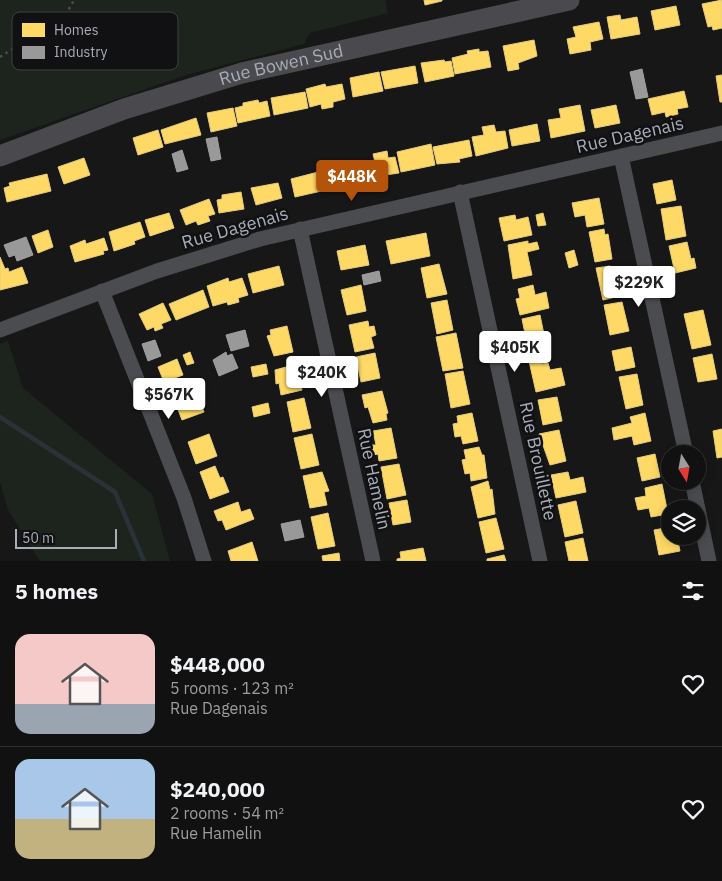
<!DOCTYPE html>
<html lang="en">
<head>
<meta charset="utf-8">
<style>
	body { margin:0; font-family:"IBM Plex Sans",sans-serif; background:#1a1a1a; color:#f1f3f6; height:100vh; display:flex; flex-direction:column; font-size:19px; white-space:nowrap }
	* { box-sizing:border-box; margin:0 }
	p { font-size:16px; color:#9c9d9f }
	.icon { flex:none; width:28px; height:28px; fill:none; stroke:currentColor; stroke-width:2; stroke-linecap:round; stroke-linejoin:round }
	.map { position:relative; height:561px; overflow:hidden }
	.details { display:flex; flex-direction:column; background:#111; flex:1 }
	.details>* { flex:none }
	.needle { width:32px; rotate:169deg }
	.buttons { position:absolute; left:661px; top:445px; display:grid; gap:10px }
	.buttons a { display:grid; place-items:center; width:45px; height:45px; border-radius:50%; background:#111; box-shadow:0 2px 12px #0003,0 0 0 1px #303131; font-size:25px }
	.scale { position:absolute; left:15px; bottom:12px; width:102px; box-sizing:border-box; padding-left:5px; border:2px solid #a8adb8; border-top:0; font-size:14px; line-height:18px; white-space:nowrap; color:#a8adb8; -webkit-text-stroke:4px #111113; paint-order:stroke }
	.price { position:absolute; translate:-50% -42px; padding:0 11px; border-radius:5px; background:#fff; color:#222; font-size:16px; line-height:32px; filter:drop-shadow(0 1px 2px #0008) }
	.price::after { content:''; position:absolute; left:50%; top:30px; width:15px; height:11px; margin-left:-8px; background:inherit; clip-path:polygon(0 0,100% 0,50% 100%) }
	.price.selected { background:#b45309; color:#fff }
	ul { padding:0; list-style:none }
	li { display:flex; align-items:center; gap:15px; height:125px; padding:0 15px }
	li+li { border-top:1px solid #303131 }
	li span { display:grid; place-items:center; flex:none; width:140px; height:100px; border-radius:15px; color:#555 }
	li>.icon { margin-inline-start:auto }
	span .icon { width:60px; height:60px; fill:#fffc; stroke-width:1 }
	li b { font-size:21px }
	h2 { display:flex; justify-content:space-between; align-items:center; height:60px; padding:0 15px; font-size:21px }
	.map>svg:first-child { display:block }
</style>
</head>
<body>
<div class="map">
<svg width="722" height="561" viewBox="0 0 722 561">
	<rect width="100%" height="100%" fill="#171717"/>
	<path fill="#1d241e" d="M0,0H385L388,13L310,33L304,44L186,75L0,140Z
		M8,341L23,388L152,494L170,561H40L8,510L0,482V344Z"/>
	<path fill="#ffd966" stroke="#e5cc7f" d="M424,0H442V1L425,5Z
		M722,0V28L713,30L712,26L708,27L702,4Z
		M676,6L680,25L655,30L651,11Z
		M620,15L621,20L637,17L640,34L611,39L607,17Z
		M599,22L603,39L590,42L591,50L570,54L567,39L576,37L573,27Z
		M534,40L537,56L518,63L519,69L508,71L503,46Z
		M479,49V52L488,51L491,67L455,74L452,58L468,54L467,51Z
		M444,60L445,62L451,61L454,76L425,82L421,63Z
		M415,66L418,83L385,89L381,72Z
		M379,72L383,91L353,97L350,78Z
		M722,75V102H720L716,76Z
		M325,84L326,87L342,84L345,99L333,102V107L322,109L321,104L310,107L306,89Z
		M684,91L688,107L677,109L678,114L666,117L665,112L652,115L648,99Z
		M305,92L308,108L274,115L271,98Z
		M258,100L259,103L267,101L270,116L238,123L235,108L243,106V103Z
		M580,105L585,131L551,138L548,120L561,118L559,109Z
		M616,105L620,123L595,128L591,110Z
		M233,108L237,126L211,132L207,113Z
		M196,118L201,135L165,144L161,130Z
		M537,124L540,141L512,146L509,130Z
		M494,125L496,132L505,131L508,148L476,156L472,137L484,135L482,127Z
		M158,130L163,147L138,155L133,138Z
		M469,140L472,156L459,159L460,162L437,164L433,147Z
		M431,144L435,165L401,172L397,152Z
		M387,151L388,158L395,157L399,173L365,178L362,164L375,162L373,154Z
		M84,158L90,175L64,184L58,167Z
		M352,167L355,183L330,188L327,172Z
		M322,171L326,190L295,197L291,179Z
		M47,174L51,191L7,202L4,188L10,186L9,183Z
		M672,180L676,200L657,204L653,184Z
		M278,183L282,198L256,205L251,188Z
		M241,192L244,209L219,213L217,200L222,199V195Z
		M599,198L604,224L587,227L585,215L575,217L572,203Z
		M209,199L215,214L208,216L210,221L198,225L196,221L186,225L180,210Z
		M681,206L686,236L666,240L661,209Z
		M169,213L174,228L150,236L145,220Z
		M543,213L546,225L538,226L536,215Z
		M515,215L516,220L528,217L532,235L504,241L499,218Z
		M140,222L145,237L134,241L135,244L114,251L109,232Z
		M604,229L605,235L608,234L612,259L595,262L589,232Z
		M48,230L53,247L38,253L32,236Z
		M426,233L430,256L391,264L386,241Z
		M104,238L108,250L103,251L104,254L75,262L70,246L85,240L86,244Z
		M528,241V244L537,242L539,249L527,252L532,275L513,279L508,245Z
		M687,242L691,259L694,258L696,268L675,273L669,246Z
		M365,245L369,265L341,270L337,251Z
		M574,250L578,265L569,268L565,253Z
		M0,257L5,269L8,268L9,272L22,267L28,283L0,290Z
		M439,264L447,294L427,298L421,268Z
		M279,266L284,285L253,293L248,274Z
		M610,266L611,270L614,269L620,296L603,300L596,268Z
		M228,278L229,282L242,278L248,295L238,298L239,302L228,305L227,302L213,306L207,286Z
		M361,285L366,311L347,315L341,290Z
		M533,285L535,295L546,292L549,308L520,315L516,299L520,298L518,289Z
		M203,290L209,307L176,320L169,304Z
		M447,300L453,330L437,334L431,303Z
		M622,302L629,331L610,335L604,305Z
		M163,303L171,320L161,324L163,328L155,331L154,327L147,330L139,314Z
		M703,310L711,345L692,349L684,314Z
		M540,315L547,349L529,353L522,319Z
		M368,321L369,327L374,326L376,335L371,337L374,348L355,352L349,325Z
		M287,326L293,352L274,356L267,336L271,335L270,330Z
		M456,333L463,368L443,371L436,337Z
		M631,347L635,367L616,371L612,351Z
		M190,352L194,363L187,365L183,355Z
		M375,353L380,378L361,382L356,357Z
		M712,354L717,379L698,382L693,358Z
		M177,359L183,375L164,382L158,367Z
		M541,359L542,364L548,363L550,370L561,368L565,385L536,392L529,361Z
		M266,364L268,374L253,377L251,367Z
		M297,364L302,390L281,395L279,383L276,384L275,370Z
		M463,371L470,404L451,408L445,374Z
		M637,374L643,405L626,409L619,377Z
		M196,391L204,412L182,420L174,399Z
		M382,391L388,413L386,414L387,420L373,423L368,407L365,408L362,395Z
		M557,397L562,421L543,425L538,400Z
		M304,398L311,428L293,432L287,402Z
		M268,403L270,413L254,417L252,407Z
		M472,413L478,441L463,444L461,436L455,437L453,424L458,423L457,416Z
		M645,413L651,441L634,445L632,436L614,440L612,428L632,423L630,417Z
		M391,428L397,458L379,461L378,454L373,455L372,445H376L373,431Z
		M722,429V457L717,458L713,431Z
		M559,430L566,461L550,465L539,434Z
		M209,434L217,456L196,464L188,442Z
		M312,434L319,465L301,469L294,438Z
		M479,447L482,455H484L487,478L471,481L470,473L465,474L462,460L466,459L464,450Z
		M655,454L660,477L642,481L637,458Z
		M399,464L406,495L387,499L381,467Z
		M215,466L220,478L223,477L229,492L210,499L200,472Z
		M322,472L329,491L324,492L327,505L310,508L303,476Z
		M568,472L570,480L583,477L586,492L556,498L551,475Z
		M488,481L490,490L492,489L495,514L478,518L471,487Z
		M662,484L668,514L651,517L649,508L638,510L635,498L646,496L645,488Z
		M407,500L411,522L393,525L389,503Z
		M576,501L583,533L565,537L558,505Z
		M238,502L241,512L250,509L254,519L226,530L222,520L218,521L214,511Z
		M328,513L335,546L318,549L311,517Z
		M496,518L504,549L486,553L479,522Z
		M670,527V536H677L680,551L659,555L654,530Z
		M583,538L588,561H569L565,542Z
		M252,542L258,561H231L228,551Z
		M423,548L426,561H397V559L401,558L400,552Z
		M339,553L340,561H323L322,556Z
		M504,555L506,561H487V559Z"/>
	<path fill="#999" stroke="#9e9fa2" d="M642,69L648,97L636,99L630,72Z
		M217,137L221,159L211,161L206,139Z
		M182,150L188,169L177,172L172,154Z
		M26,237L33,255L17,261L15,255L9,257L4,245Z
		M379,271L381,281L364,285L362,275Z
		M245,330L249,346L231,351L226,335Z
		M155,340L161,356L148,361L142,344Z
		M226,352L227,356L232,354L238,368L219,376L213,360Z
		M300,520L304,537L285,541L281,524Z"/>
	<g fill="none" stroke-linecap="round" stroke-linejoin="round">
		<path stroke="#2a3239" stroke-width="4.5" d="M0,417L115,492L144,561"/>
		<path stroke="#4d4e52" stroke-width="2.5" stroke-dasharray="2.5 4" stroke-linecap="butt" d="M0,57L65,16L74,0"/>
		<path stroke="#4b4c50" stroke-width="15" d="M621,156L686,454
			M460,192L540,561
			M300,229L373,561
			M102,291L184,498L204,561
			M0,330L157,271L260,239L722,133
			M692,481L709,561"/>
		<path stroke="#4a4a4e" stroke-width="21" id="s1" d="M0,156L124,109L242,73L569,0"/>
	</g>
	<g text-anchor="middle" stroke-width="5" stroke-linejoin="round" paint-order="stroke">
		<g font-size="18" fill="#a8adb8" stroke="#111113">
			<text dy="6" stroke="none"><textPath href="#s1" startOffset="296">Rue Bowen Sud</textPath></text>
			<text transform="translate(630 135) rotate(-13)" y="6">Rue Dagenais</text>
			<text transform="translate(235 228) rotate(-16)" y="6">Rue Dagenais</text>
			<text transform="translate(538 461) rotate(78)" y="6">Rue Brouillette</text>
			<text transform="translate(374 479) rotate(78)" y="6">Rue Hamelin</text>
		</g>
	</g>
	<rect x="12" y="12" width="166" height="58" rx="8" fill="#111113" stroke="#3e4045" stroke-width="1"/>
	<rect x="22" y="23" width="23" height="14" fill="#ffd966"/>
	<rect x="22" y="46" width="23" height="13" fill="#999"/>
	<g font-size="14" fill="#a8adb8">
		<text x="54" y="35">Homes</text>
		<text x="54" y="57">Industry</text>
	</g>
</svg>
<div class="buttons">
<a><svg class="needle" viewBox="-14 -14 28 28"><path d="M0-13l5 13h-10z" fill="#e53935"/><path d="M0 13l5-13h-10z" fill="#9c9d9f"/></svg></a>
<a><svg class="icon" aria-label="layers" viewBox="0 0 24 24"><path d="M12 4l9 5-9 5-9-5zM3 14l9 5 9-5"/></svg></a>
</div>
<div class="scale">50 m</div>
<b class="price selected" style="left:352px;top:202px">$448K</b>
<b class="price" style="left:639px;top:308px">$229K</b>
<b class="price" style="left:515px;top:373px">$405K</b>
<b class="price" style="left:322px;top:398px">$240K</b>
<b class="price" style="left:169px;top:420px">$567K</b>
</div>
<section class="details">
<h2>5 homes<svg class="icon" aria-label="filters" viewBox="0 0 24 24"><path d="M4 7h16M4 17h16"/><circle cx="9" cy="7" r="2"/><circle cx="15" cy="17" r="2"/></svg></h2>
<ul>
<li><span style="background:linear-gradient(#f6c9c9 70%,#9aa5b1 0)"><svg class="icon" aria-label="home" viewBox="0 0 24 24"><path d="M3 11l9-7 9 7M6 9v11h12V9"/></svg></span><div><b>$448,000</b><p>5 rooms · 123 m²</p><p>Rue Dagenais</p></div><svg class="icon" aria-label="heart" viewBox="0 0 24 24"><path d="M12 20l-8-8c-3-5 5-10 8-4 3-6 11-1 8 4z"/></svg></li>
<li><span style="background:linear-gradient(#a9c7e8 60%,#c2b280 0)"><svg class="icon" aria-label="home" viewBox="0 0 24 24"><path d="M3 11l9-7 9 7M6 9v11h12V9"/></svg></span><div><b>$240,000</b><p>2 rooms · 54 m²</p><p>Rue Hamelin</p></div><svg class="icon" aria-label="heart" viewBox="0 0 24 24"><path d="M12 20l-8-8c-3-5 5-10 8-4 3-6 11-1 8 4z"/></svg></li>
</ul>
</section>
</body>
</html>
